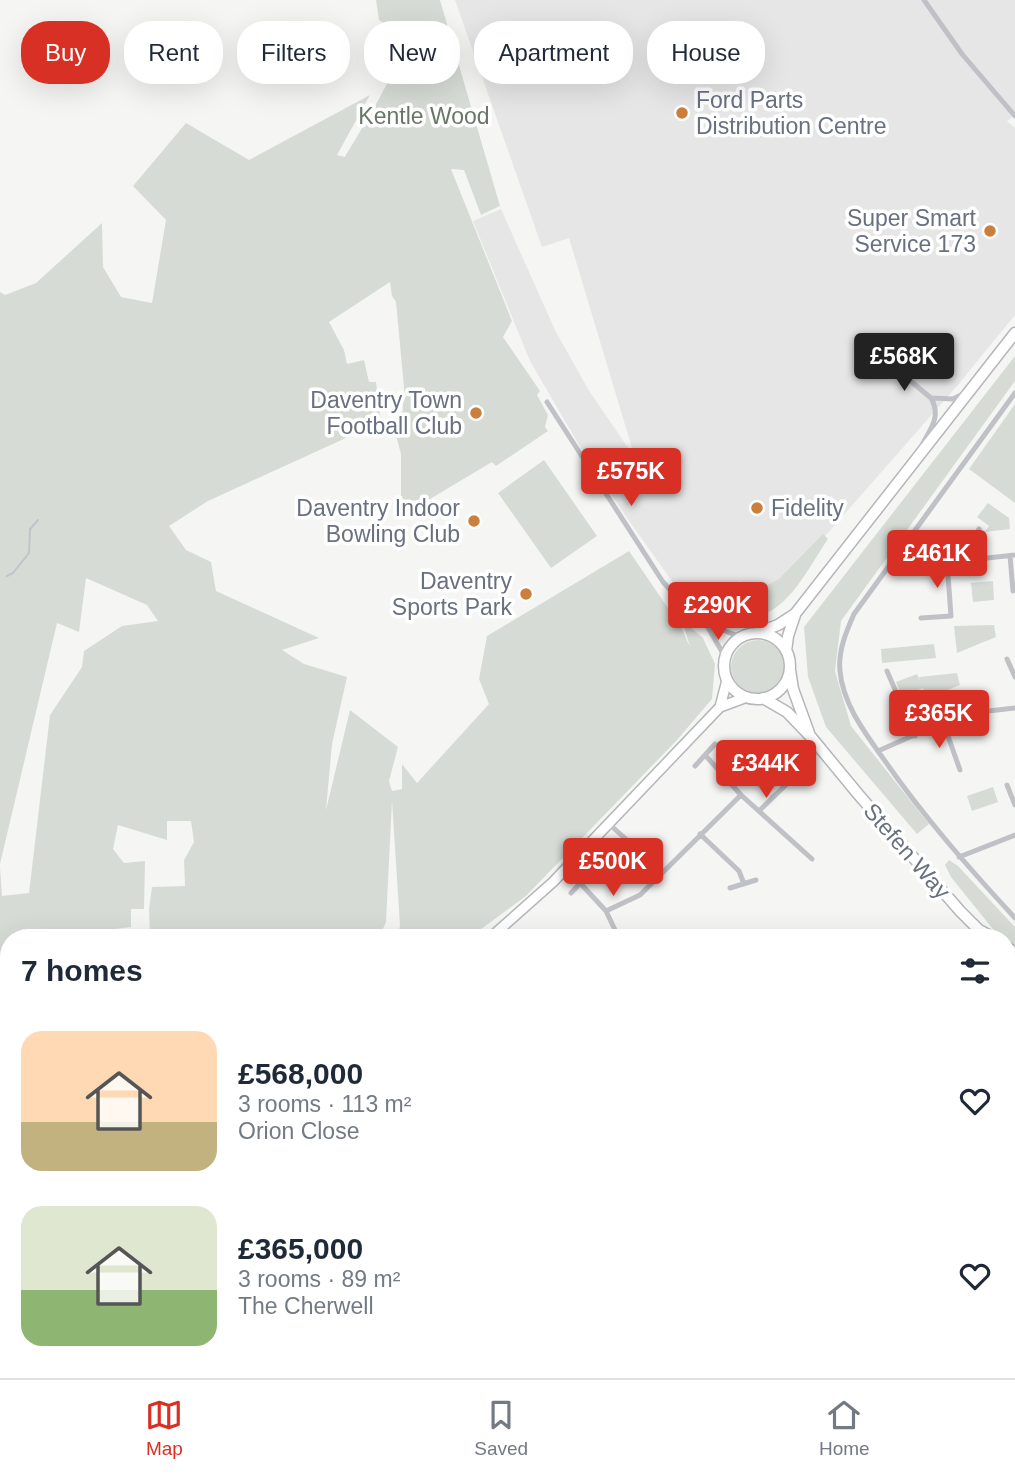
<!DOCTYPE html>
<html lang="en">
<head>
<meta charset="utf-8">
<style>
	body { margin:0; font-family:Arial,sans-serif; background:#f6f6f7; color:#1f2937; height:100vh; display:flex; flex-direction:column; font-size:26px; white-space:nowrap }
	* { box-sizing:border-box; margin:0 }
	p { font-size:23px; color:#747a83 }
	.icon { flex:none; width:38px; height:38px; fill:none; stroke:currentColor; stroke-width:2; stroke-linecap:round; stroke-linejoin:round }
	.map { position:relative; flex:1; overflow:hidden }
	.panel { position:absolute; left:0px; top:929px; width:1015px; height:450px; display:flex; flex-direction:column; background:#fff; border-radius:28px 28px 0 0; box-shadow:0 7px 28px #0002 }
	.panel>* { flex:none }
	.banner { position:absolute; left:21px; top:21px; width:973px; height:63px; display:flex; gap:14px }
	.price { position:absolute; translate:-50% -60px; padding:0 16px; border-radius:7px; background:#d93025; color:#fff; font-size:23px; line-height:46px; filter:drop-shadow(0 2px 4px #0008) }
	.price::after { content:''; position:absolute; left:50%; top:42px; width:21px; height:16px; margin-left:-10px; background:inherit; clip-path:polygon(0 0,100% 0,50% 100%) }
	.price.current { background:#222; color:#fff }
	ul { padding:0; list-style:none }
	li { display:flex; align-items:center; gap:21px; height:175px; padding:0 21px }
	li span { display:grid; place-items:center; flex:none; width:196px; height:140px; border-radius:21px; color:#555 }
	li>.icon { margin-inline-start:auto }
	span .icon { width:84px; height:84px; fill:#fffc; stroke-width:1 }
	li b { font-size:30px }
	h2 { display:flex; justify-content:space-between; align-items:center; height:84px; padding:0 21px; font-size:30px }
	.tag { padding:0 24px; border-radius:28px; background:#fff; box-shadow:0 7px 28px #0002; font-size:24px; line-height:63px }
	.tag.current { background:#d93025; color:#fff }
	.tabs { display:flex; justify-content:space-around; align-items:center; height:98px; border-top:2px solid #e0e1e3; background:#fff; font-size:19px; color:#747a83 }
	.tabs a { display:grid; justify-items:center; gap:4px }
	.tabs .current { color:#d93025 }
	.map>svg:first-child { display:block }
</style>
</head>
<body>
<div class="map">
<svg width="1015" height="1378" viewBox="0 0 1015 1378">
	<rect width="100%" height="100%" fill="#f5f6f3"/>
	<path fill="#e6e6e6" d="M455,0H1015V115L1007,121L1015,128V315L957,386L784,583L764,592L739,581L710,610L682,595L627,518L579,445L530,361L473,221L501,209L555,330L588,389L635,458L569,238L542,247Z"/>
	<path fill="#d6dcd5" d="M376,0H440L500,206L481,215L464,170L451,169L512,321L503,337L540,391L537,395L548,415L545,427L548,431L496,466L492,462L430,499L401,502V454L392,421L403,411L402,398H405L396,302L392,296L390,282L329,322L344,350L347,364L364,360L369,382H376L381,422L208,501L169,526L186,550L211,562L216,591L319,638L282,650L304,664L347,677L332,744L326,810L350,710L398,747L389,781L392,791L402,789V764L417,783L489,704L479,679L487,636L629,551L681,627L690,647L682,620L703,638L715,664L712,699L677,740L526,896L469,938H397L400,926L392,801L386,922L379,938H150L149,909L152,887L185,886L184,860L194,842L191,821H167V840L118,825L113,849L124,863L145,861L144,909H131V927L92,932L91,938H9V1262L0,1267V867L2,896L29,893L50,715L82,667L84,651L122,626L158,621L147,605L86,578L79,632L57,623L0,864V292L5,295L36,283L102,223L103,267L121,297L152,303L166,220L133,186L186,123L249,160L370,95L337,155L345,157C361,130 406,59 406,30L389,27L379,20Z
		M1015,356V381L841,621L835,671L851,726L929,824L917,834L826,727L808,677L804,627Z
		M1015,404V503L969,469Z
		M544,460L597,536L551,568L498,493Z
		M988,503L1009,518L1010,529L985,532L989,526L977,517Z
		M823,534L828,539C801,579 773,644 717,604L758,590L779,579Z
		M972,537V554L950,558L948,539Z
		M993,581L994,600L973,602L971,583Z
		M994,625L996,637L957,653L954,626Z
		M731 667a27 27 0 1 1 54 0a27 27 0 1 1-54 0Z
		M934,644L936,658L882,663L881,649Z
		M957,673L960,685L927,698L923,688L902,697L896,682L917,674L920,681L919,677Z
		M993,787L998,802L972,811L967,796Z
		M949,860L958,866L1015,927V951L1006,947V938H1000L951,877L945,865Z"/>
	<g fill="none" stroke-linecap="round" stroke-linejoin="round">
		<path stroke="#c0c4cb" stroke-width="2" d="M7,576L13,573L29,553L30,529L38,520"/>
		<g stroke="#b5b7bb" stroke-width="12">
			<path id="primary" d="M720,707L727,680
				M490,938L553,882L720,707L747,697
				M0,1275L9,1270"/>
		</g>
		<g stroke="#b5b6ba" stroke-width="13">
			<path id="highway" d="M756,633L778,625L795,614L1015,333
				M724 666a33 33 0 1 1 66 0a33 33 0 1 1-66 0Z
				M786,651L788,636L795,615
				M790,670L793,689L809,733
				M763,698L787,712L811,737L858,794L960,911L979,930L994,938
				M1006,947L1015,953
				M1006,988L1015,991"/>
		</g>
		<path stroke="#c0c1c6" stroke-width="5" d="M924,0L962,54L1015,116
			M895,368L931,398C943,419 927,432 919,451
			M1015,393L854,614C846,632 838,651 840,671C843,705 866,734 885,761C924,817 969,868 1015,918
			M931,398L953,399L965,393
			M547,402L663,582C689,611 703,624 741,637
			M907,541L933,561L941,563L1015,555
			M1010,556L1013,591
			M978,559L976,534L979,529
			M921,618L951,616L947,562
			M706,624L725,657
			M1007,659L1015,677
			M887,671L915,736
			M943,722L960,770
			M878,751L962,714L1015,708
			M705,755L741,795L812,859
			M695,766L715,744
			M1007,785L1015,805
			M759,811L796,775
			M609,824L663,872
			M700,834L739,871L744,884
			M959,857L1015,835
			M581,884L606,911L616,932
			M730,888L756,880
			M571,893L588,875
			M606,911L640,895L741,795"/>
		<use href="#primary" stroke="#fff" stroke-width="9"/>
		<use href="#highway" stroke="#fff" stroke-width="10"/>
	</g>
	<g fill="#cc7f3c" stroke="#fff" stroke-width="2.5">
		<circle cx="682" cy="113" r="7"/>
		<circle cx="990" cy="231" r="7"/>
		<circle cx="476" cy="413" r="7"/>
		<circle cx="757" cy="508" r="7"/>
		<circle cx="474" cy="521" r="7"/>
		<circle cx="526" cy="594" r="7"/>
	</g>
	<g text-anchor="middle" stroke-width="7" stroke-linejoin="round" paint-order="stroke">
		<g font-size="23" fill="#697080" stroke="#fff" text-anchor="end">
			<text x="696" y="108" text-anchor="start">Ford Parts<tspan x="696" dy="26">Distribution Centre</tspan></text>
			<text x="976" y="226">Super Smart<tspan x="976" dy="26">Service 173</tspan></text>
			<text x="462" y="408">Daventry Town<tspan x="462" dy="26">Football Club</tspan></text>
			<text x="460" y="516">Daventry Indoor<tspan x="460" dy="26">Bowling Club</tspan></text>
			<text x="771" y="516" text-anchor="start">Fidelity</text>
			<text x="512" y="589">Daventry<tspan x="512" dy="26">Sports Park</tspan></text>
		</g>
		<g font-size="23" fill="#677867" stroke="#fff">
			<text x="424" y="124">Kentle Wood</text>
		</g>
		<g font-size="23" fill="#697080" stroke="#fff">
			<text transform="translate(907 851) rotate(49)" y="8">Stefen Way</text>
		</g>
	</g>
</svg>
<b class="price current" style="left:904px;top:393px">£568K</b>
<b class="price" style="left:631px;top:508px">£575K</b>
<b class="price" style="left:937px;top:590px">£461K</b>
<b class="price" style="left:718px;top:642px">£290K</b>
<b class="price" style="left:939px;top:750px">£365K</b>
<b class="price" style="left:766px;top:800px">£344K</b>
<b class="price" style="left:613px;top:898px">£500K</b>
<div class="banner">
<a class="tag current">Buy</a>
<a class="tag">Rent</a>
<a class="tag">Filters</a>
<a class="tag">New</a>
<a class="tag">Apartment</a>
<a class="tag">House</a>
</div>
<section class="panel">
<h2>7 homes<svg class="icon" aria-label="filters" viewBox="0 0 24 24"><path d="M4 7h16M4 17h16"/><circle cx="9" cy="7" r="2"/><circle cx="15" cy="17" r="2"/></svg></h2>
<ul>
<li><span style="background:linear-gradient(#ffd9b3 65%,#c2b280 0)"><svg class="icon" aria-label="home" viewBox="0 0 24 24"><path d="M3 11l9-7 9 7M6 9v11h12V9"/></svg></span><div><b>£568,000</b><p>3 rooms · 113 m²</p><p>Orion Close</p></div><svg class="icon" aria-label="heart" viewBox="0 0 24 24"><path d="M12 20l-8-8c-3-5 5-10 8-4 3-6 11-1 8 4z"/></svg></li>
<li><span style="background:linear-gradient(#dfe7d0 60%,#8fb573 0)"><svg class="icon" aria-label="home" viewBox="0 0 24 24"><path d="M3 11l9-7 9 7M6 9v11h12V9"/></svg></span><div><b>£365,000</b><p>3 rooms · 89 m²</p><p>The Cherwell</p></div><svg class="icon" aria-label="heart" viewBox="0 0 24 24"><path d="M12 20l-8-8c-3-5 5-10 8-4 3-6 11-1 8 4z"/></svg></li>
</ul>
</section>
</div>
<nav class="tabs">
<a class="current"><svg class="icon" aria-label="map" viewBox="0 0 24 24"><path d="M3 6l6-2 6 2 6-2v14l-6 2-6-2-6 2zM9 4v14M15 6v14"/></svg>Map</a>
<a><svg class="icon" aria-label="saved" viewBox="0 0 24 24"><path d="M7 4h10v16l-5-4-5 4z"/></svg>Saved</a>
<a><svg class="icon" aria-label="home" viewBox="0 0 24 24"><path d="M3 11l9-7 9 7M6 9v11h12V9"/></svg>Home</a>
</nav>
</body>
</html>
